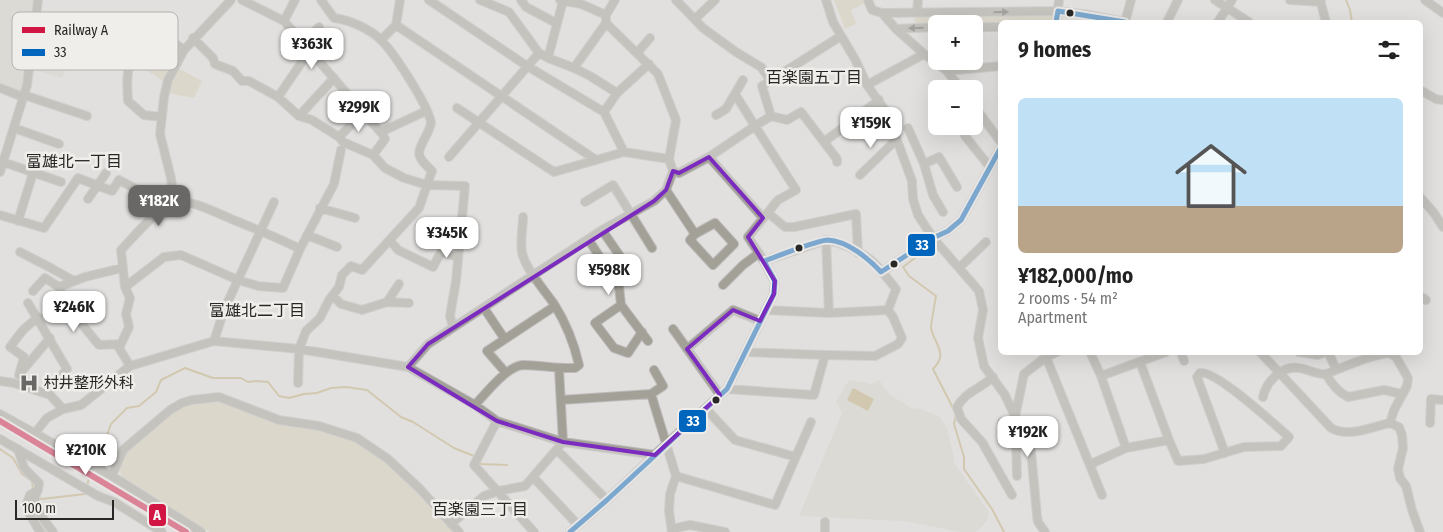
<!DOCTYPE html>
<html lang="en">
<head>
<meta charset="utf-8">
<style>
	body { margin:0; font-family:"Fira Sans Condensed","Noto Sans JP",sans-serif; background:#f2f2f2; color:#222; height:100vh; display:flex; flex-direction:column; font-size:19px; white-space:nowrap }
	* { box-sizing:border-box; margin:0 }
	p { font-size:16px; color:#767676 }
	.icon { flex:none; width:28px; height:28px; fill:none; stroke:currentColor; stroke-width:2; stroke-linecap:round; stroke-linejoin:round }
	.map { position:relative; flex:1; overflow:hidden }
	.drawer { position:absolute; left:998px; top:20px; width:425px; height:335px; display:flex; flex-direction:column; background:#fff; border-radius:8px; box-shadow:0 5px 20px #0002 }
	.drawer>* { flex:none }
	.controls { position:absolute; left:928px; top:15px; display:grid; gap:10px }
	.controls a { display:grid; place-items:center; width:55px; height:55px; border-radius:8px; background:#fff; box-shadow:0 5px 20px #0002; font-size:25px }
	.scale { position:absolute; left:15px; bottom:12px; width:99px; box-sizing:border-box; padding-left:5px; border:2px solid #282726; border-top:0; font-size:14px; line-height:18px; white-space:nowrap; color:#282726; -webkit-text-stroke:4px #f0eeea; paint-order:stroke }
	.price { position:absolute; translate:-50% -42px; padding:0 11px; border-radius:10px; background:#fff; color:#222; font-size:16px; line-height:32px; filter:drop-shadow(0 1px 2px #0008) }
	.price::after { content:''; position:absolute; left:50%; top:30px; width:15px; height:11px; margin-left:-8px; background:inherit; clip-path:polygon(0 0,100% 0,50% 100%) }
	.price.active { background:#696866; color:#fff }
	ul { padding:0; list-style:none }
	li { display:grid; align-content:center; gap:10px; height:265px; padding:0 20px }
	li+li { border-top:1px solid #e0e0e0 }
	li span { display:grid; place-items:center; height:155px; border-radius:8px; color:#555 }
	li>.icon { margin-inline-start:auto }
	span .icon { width:90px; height:90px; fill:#fffc; stroke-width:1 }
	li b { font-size:21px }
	h2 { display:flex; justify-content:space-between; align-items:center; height:60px; padding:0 20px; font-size:21px }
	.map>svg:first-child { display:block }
</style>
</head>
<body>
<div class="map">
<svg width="1443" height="532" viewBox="0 0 1443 532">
	<rect width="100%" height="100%" fill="#e2e0de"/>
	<path fill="#d5d2ca" d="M0,0H37L26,81L22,94L0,86Z
		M40,16L74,28L78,35L62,78L34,70Z
		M849,380L872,384L879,380L889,394L913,409L919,408L940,417L947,428L953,453L954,463L989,512L987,521L976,532H961L904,521L799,516L842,413L836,401Z"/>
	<path fill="#d5cdb4" d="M834,0H864L865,3L851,10L856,24L845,29Z
		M981,15H1053V20L1051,22L919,25L915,22L914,19L918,17Z
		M169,43L178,51L171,63L163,81L134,62L140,54Z
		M178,68L202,81L194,98L168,93Z
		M211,399L218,400L251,414L286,423L335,432L352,438L396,469L454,532H210L123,478L119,468L128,449L172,412L192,404Z"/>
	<path fill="#bcac77" d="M853,388L874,399L868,411L847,400Z"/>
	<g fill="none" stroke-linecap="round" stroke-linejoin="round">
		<path stroke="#bcac77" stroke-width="2" d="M1346,0L1350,10L1352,22
			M32,72L34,57
			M932,245L903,267L909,276L936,296C935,302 931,323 931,328C934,344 949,353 933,369L956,414L954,424L964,457V469L992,509L1004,532
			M0,449L13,458L22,474L32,481L33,489
			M480,461L481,464L507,465
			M94,462L111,445L107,435L111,424L127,408L139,406L156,392L161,380L185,368L213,378H241L248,382L256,381L268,382L279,396L289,398L304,394L317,393L331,388L346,387L367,390L401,417L413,422L454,448L474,456
			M87,486L92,467
			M39,498L42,499L85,494L86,491
			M40,520L45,532"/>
		<g stroke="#bcbbba" stroke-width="10">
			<path id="minor" d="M242,0L284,21L383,135L385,139L373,155
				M429,0L527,66L604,112L624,152
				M480,0L509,12L539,53L548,58L574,68L590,76L617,93
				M521,0L526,7L556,23
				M560,0L581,4L606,15
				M676,0L703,28L736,52L761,67L771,81
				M826,0L833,22L856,61L867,85L887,113L912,181L913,199L918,215L933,238L979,291L983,310L978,338L984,366L1005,395L1031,451L1037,516L1038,522L1045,532
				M868,0L872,10L882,13L1058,11L1089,15L1125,22
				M1215,0L1249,22
				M1290,0L1321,2
				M1320,0L1326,22
				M1425,0L1443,13
				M917,12L918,0
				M882,13L896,29L924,54L947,71L961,89
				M695,19L715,0
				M284,21L295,0
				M1056,22L1059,0
				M1125,22L1131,0
				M1167,22L1178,0
				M1218,22L1232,0
				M396,25L596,160
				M974,27H1000
				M896,29L936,27
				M193,38L213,58L215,64L233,71L242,81H249L278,97L299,116L312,120L339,137L343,142L373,155L385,168L404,178L427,185L465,186L456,281L450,316L453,327
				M381,40L396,25L400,0
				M304,43L319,27
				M637,53L650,38
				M548,58L563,1
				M574,68L606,23V15L615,0
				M947,71L1000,66
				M867,85L924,54
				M0,88L23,97
				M1420,90L1436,99L1443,100
				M24,95L87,116
				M278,97L310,50
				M974,106L1000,141
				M457,108L554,172L624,152L669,159
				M604,112L617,93L649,64
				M716,115L726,109L743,80
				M299,116L334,78
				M771,116L787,120L801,112L837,159V162
				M162,117L144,115L128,101C125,56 130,56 169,39L184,50
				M14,128L59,144
				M908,128L924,164L933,195L943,212
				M381,132L426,111
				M965,136L989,166
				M339,137L363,113
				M824,142L879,100
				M449,157L539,53
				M709,157L755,126L735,94
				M0,161L61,182
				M924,164L939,157L957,187
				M673,171L679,173L709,157L763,218
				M0,172L27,85L38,0
				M860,175L897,139
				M666,190L695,234L690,240L713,265L734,244L715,223L695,234
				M1420,197L1434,213L1443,227
				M88,199L106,173
				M174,202L171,178L160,134L164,97L168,80L184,50L231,0
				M585,202L613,185L652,248
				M320,208L355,218
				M768,213L785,227H794L856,214L858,253
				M0,215L44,228L78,178L112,191L119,180L138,190L160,210
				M18,221L33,173
				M602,230L624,262
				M307,235L337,247
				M588,239L619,286L621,305L648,341
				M390,240L398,250L433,267L441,252L458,257
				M826,240L829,313
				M20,252L51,268L74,281
				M959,268L986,242
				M881,272L933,238L948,231L961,220L1000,149
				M723,285L743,265L759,253
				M59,287L85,277L122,268
				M125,287L164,257L181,255L238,280L258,286L283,288L300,249L334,184L341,150
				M33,291L45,278L59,287L66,305L99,345L121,344
				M333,296L341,304L362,310L387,302L409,303
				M1420,296L1426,300
				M387,302L399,284
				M28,303L67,369L47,394
				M621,305L595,323L614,348L628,353L642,332
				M484,308L504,338
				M766,310L829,313L888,310
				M673,329L720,395
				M214,341L224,310L274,202
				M687,349L733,310L760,321
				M745,352L825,355L875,356L898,344L902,338L893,317L888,310L896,289C889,280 881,270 873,262C863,253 839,241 826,240L764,261
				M1090,352L1101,376L1126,448
				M1181,352L1184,361
				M1260,352L1331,428C1349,438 1371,427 1390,423L1399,427L1402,435L1403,448L1398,469L1400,478L1406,486L1412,510L1420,532
				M1299,352L1318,355L1325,352
				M1328,352L1336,369
				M1046,357L1102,495
				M130,366L119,348L129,327L126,314L130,298L125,287L121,250C132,239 161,204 175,202C191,199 221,215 236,221C258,230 279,238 300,249
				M408,367L428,344L602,230L654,201L666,190L673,171L669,159L676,120L658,74L606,23
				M22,371L50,338
				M506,373L487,351L555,306
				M1326,374C1331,383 1338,392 1348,397L1384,390L1402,394
				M19,375L24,357L10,347L23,330L38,317
				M1101,376L1166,352
				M993,377C980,389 965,392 957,407L961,419L982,442L1012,495
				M0,381L14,383L50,395L63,409
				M298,383L299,349L306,331L320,318L329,300L339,287L342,275L351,266L362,270L419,208L432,171C414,154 417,154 428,132C429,129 431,126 431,122C427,104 395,54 381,40C370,29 350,20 334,18L321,0
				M727,389L814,395L825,355
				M651,394L663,386L654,370
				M1263,397C1266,382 1282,365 1299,368C1308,369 1317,375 1326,374C1331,373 1336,369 1341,368C1356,362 1372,355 1389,353L1396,357L1408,378L1407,386L1394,410L1390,423
				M561,400L651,394L676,476L670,494L669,511L672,532
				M475,405C486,393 507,366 523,365C541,365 558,369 575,368L579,365C574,343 566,323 554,304C545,291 524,267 522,252C520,241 523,227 523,217
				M706,409L735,440L796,457
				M0,414L112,476L201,532
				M1015,417L1024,374L1046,357L1057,352
				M497,421L474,465L534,532
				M1002,422L1016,441
				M1430,423L1431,399L1443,400
				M35,433L47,418L63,409L81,405L130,366L214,341L299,349L408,367L475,405L497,421L563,442L655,455
				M0,439L98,496L114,502L162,532
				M1169,440L1178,461L1204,459L1244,447L1281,446L1289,437C1274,424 1216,370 1200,373L1197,377L1225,453
				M18,449L24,468L39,483C39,490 35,494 35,499C34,510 47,523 53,532
				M557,450L607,500
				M1091,464L1126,448L1169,440L1140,362
				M112,476L123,450L170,410L182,403L192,400L219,397L279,420L319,426L357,438L388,459L420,489L459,532
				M676,476L775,505L811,422
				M1017,476L1016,441L1024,434
				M533,477L578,525
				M38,490L30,495L27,503L29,513L40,532
				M825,522V532
				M451,524L484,496L498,491L525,486L563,442L559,369
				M672,529L690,525L725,532
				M570,532L607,500L660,450L727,389L774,294L775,281L764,261L748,237L778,200L796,190L755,126L771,116L762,86L841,36"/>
		</g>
		<use href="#minor" stroke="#a3a097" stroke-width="8"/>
		<g stroke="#f0eeea" stroke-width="9">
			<path id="bus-1" d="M1056,22L1058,11L1125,22
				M570,532L607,500L727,389L774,294L775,281L764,261C776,257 817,240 828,240C847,241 868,258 881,272L933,238L948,231L961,220L1000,149"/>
		</g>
		<use href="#bus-1" stroke="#0065bd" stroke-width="5"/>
		<g stroke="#f0eeea" stroke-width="10">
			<path id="rail-1" d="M0,421L186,532"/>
		</g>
		<use href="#rail-1" stroke="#d21644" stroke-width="6"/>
	</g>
	<defs><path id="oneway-solid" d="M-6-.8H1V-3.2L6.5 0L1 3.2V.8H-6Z" transform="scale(1.25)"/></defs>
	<g fill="#595753">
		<use href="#oneway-solid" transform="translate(1001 12) rotate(-1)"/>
		<use href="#oneway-solid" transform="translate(916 28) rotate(178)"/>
	</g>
	<path d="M0 0H1443V532H0ZM709,157L763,218L748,237L775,281L774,294L760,321L733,310L687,349L720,395L655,455L563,442L497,421L408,367L428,344L654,201L666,190L673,171L679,173Z" fill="#e2e0de" fill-opacity=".55" fill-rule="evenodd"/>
	<path fill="none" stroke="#7b2cbf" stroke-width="4" stroke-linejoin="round" d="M709,157L763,218L748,237L775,281L774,294L760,321L733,310L687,349L720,395L655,455L563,442L497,421L408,367L428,344L654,201L666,190L673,171L679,173Z"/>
	<defs>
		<g id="hospital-bare" transform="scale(1.5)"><path d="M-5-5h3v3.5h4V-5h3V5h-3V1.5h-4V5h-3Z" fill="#696866" stroke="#f0eeea" stroke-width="2.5" paint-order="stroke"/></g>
	</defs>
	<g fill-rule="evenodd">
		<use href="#hospital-bare" x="29" y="383"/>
	</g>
	<g fill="#282726" stroke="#f0eeea" stroke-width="2">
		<circle cx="1070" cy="13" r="4.5"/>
		<circle cx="799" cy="248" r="4.5"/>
		<circle cx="894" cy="264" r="4.5"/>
		<circle cx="716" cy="400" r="4.5"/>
	</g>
	<g text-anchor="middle" stroke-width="5" stroke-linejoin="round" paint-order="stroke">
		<g font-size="15" fill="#282726" stroke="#f0eeea" text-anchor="start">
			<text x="44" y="388">村井整形外科</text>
		</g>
		<g font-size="16" fill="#282726" stroke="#f0eeea">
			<text x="814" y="83">百楽園五丁目</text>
			<text x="74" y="167">富雄北一丁目</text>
			<text x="257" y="316">富雄北二丁目</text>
			<text x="480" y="515">百楽園三丁目</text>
		</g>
	</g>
	<rect x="12" y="12" width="166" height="58" rx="8" fill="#f0eeea" stroke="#b4b2af" stroke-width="1"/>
	<rect x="22" y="27" width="23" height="6" fill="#d21644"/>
	<rect x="22" y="49" width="23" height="7" fill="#0065bd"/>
	<g font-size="14" fill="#282726">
		<text x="54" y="35">Railway A</text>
		<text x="54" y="57">33</text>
	</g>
	<g stroke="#f0eeea" stroke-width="2">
		<rect x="907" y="233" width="29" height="24" rx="5" fill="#0065bd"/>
		<rect x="678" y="409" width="29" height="24" rx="5" fill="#0065bd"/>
		<rect x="148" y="503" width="19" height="24" rx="5" fill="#d21644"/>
	</g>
	<g font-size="14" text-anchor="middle" font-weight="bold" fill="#fff">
		<text x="922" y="250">33</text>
		<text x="693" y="426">33</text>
		<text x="157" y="520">A</text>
	</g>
</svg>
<div class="controls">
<a>+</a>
<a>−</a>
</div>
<div class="scale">100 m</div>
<b class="price" style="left:312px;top:70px">¥363K</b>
<b class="price" style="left:359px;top:133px">¥299K</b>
<b class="price" style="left:871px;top:149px">¥159K</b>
<b class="price active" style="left:159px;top:227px">¥182K</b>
<b class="price" style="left:447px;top:259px">¥345K</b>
<b class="price" style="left:609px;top:296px">¥598K</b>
<b class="price" style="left:74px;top:333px">¥246K</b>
<b class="price" style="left:1028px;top:458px">¥192K</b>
<b class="price" style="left:86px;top:476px">¥210K</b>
<section class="drawer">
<h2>9 homes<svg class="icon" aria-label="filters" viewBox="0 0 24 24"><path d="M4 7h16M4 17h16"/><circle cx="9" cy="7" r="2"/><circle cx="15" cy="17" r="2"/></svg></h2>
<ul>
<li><span style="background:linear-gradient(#bfe0f5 70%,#b9a48a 0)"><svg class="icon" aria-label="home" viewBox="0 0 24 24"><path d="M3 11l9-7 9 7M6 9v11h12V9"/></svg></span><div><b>¥182,000/mo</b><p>2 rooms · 54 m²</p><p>Apartment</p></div></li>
</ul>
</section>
</div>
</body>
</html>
